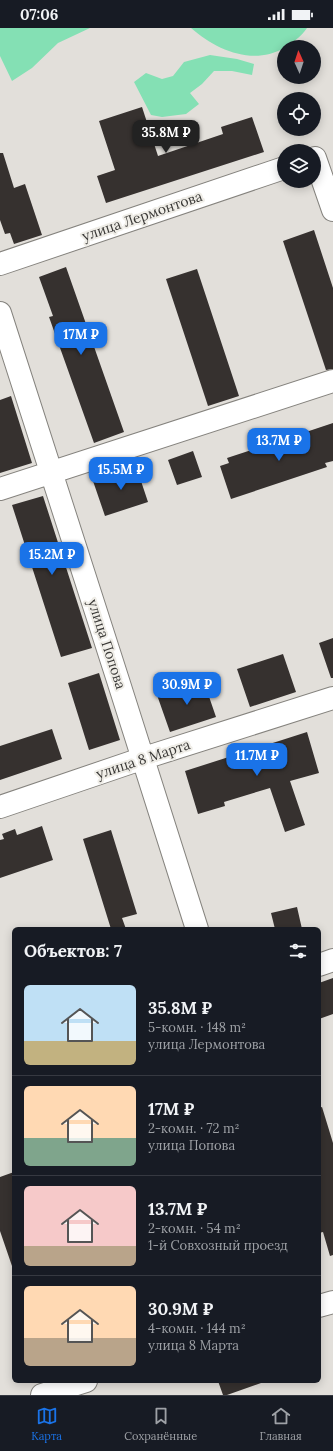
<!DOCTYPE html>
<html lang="ru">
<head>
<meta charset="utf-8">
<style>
	body { margin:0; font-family:Lora,serif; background:#20242c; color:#f1f3f6; height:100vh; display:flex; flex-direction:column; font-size:15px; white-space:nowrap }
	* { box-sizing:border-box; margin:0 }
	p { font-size:13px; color:#9ea1a6 }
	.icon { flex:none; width:22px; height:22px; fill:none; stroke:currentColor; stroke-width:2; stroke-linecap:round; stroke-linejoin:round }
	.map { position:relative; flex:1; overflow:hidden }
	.side { position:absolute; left:12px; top:899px; width:309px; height:456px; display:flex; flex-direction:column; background:#171b24; border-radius:6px; box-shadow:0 2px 10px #0003 }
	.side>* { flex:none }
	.needle { width:26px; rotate:357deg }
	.buttons { position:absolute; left:277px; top:12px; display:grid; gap:8px }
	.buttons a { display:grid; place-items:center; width:44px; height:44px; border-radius:50%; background:#171b24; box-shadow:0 2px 10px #0003; font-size:20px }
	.price { position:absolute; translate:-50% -34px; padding:0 9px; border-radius:8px; background:#1a73e8; color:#fff; font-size:13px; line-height:26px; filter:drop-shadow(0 1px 2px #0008) }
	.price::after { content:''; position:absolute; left:50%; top:24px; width:12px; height:9px; margin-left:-6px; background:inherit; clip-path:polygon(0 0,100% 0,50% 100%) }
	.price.on { background:#222; color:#fff }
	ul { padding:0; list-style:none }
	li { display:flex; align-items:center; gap:12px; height:100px; padding:0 12px }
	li+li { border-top:1px solid #363941 }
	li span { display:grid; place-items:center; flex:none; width:112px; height:80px; border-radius:6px; color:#555 }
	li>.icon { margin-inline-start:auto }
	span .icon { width:48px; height:48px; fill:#fffc; stroke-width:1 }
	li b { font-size:17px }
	h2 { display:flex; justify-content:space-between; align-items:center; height:48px; padding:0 12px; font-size:17px }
	.status { display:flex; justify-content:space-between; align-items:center; height:28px; padding:0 20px; background:#171b24; direction:ltr }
	.status svg { height:11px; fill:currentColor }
	.tab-bar { display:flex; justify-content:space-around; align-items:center; height:56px; border-top:1px solid #363941; background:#171b24; font-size:11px; color:#9ea1a6 }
	.tab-bar a { display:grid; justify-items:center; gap:2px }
	.tab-bar .on { color:#1a73e8 }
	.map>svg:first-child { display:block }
</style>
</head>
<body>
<div class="status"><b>07:06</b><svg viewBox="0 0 49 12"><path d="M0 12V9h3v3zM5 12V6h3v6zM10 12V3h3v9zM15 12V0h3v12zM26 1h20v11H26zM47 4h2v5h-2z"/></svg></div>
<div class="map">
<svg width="333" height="1367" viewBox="0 0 333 1367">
	<rect width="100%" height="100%" fill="#e2dfda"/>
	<path fill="#84e0b4" d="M0,0H90L58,15L32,40L12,53L0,28Z
		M191,0H307C301,9 292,15 284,20C253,38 216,22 191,0Z
		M210,27L237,31L254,36L252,47L232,43H214L202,56L190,65L199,76L186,86L162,89L151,87L134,54L146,45L162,51L173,48L184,34Z"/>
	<path fill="#36312f" d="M142,79L158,128L223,106L221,99L252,89L264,124L106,175L97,148L115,142L99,93Z
		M0,125H3L14,160L25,156L42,207L14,216L10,205L5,206L0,192Z
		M314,202L333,260V341L326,342L283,213Z
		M66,239L124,404L94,415L49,289L53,288L39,249Z
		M197,241L239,368L208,378L166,251Z
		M11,368L32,435L0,445V372Z
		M333,395V433L325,435L327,439L231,471L220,438L229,435L227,430L264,418L266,422L299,411L297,407Z
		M193,423L202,449L177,457L168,432Z
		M136,438L148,474L105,488L93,453Z
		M43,468L92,620L61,629L12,477Z
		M333,610V650H331L319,615Z
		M283,626L296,664L250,679L237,641Z
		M99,645L120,712L89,722L68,655Z
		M203,651L216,689L170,704L157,667Z
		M52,701L62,731L0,752V718Z
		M307,704L319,745L290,753L305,797L285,804L270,760L224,774L225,778L198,786L185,743Z
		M42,798L53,832L0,850V812L4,811L2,806L15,801L17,807Z
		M111,802L137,886L122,890L126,901H111L83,811Z
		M297,879L302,901H275L271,885Z
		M333,950V986L319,991V955Z
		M322,1079L333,1115V1227L330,1228L323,1204L319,1205V1080Z
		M14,1144V1237L12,1238L0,1203V1149Z
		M218,1353H261V1355L227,1367H223Z"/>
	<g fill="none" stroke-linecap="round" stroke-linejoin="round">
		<g stroke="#85837e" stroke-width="24">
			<path id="minor" d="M315,130L333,182
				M0,236L284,140
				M0,285C65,491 133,695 197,901
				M0,461L333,353
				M0,779L144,730L333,670
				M319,937L333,932
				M319,1278L333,1274
				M42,1367L86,1353"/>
		</g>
		<use href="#minor" stroke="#fff" stroke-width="22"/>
	</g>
	<g text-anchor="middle" stroke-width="4" stroke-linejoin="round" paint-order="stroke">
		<g font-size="14" fill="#3a3937" stroke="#efede7">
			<text transform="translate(142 188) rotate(-19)" y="5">улица Лермонтова</text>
			<text transform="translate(107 616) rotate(72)" y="5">улица Попова</text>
			<text transform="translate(143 731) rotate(-18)" y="5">улица 8 Марта</text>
		</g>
	</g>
</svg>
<div class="buttons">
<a><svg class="needle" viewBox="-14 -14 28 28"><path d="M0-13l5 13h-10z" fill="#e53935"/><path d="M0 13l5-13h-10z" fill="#9ea1a6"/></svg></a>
<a><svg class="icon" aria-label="locate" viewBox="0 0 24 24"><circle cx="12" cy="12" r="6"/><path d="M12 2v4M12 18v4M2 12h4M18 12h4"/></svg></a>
<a><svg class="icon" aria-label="layers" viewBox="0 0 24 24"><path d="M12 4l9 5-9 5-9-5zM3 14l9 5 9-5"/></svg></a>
</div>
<b class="price on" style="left:166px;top:126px">35.8M ₽</b>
<b class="price" style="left:81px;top:328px">17M ₽</b>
<b class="price" style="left:279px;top:434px">13.7M ₽</b>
<b class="price" style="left:121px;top:463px">15.5M ₽</b>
<b class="price" style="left:52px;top:548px">15.2M ₽</b>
<b class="price" style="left:187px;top:678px">30.9M ₽</b>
<b class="price" style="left:257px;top:749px">11.7M ₽</b>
<section class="side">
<h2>Объектов: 7<svg class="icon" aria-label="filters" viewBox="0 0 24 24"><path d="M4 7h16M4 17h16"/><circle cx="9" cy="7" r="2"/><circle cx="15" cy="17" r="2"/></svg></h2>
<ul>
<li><span style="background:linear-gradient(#bfe0f5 70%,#c2b280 0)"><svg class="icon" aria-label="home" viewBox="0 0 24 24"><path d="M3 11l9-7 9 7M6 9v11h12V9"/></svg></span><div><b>35.8M ₽</b><p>5-комн. · 148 m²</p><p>улица Лермонтова</p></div></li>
<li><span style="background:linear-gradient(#ffd9b3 65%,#7fa58c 0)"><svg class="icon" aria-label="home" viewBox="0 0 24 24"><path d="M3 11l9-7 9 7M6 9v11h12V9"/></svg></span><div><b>17M ₽</b><p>2-комн. · 72 m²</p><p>улица Попова</p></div></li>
<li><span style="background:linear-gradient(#f6c9c9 75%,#b9a48a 0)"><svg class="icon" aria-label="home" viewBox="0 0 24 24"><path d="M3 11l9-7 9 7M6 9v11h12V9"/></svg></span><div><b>13.7M ₽</b><p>2-комн. · 54 m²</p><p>1-й Совхозный проезд</p></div></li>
<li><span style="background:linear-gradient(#ffd9b3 65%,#b9a48a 0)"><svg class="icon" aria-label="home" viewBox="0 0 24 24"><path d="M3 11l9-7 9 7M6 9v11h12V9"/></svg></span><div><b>30.9M ₽</b><p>4-комн. · 144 m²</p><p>улица 8 Марта</p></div></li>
</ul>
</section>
</div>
<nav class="tab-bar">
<a class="on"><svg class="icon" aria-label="map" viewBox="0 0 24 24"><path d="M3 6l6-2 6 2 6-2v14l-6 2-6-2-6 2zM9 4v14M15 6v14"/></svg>Карта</a>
<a><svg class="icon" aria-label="saved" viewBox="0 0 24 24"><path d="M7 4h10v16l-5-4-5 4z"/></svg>Сохранённые</a>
<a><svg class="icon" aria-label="home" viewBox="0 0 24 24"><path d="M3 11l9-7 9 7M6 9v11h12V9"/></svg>Главная</a>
</nav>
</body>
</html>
